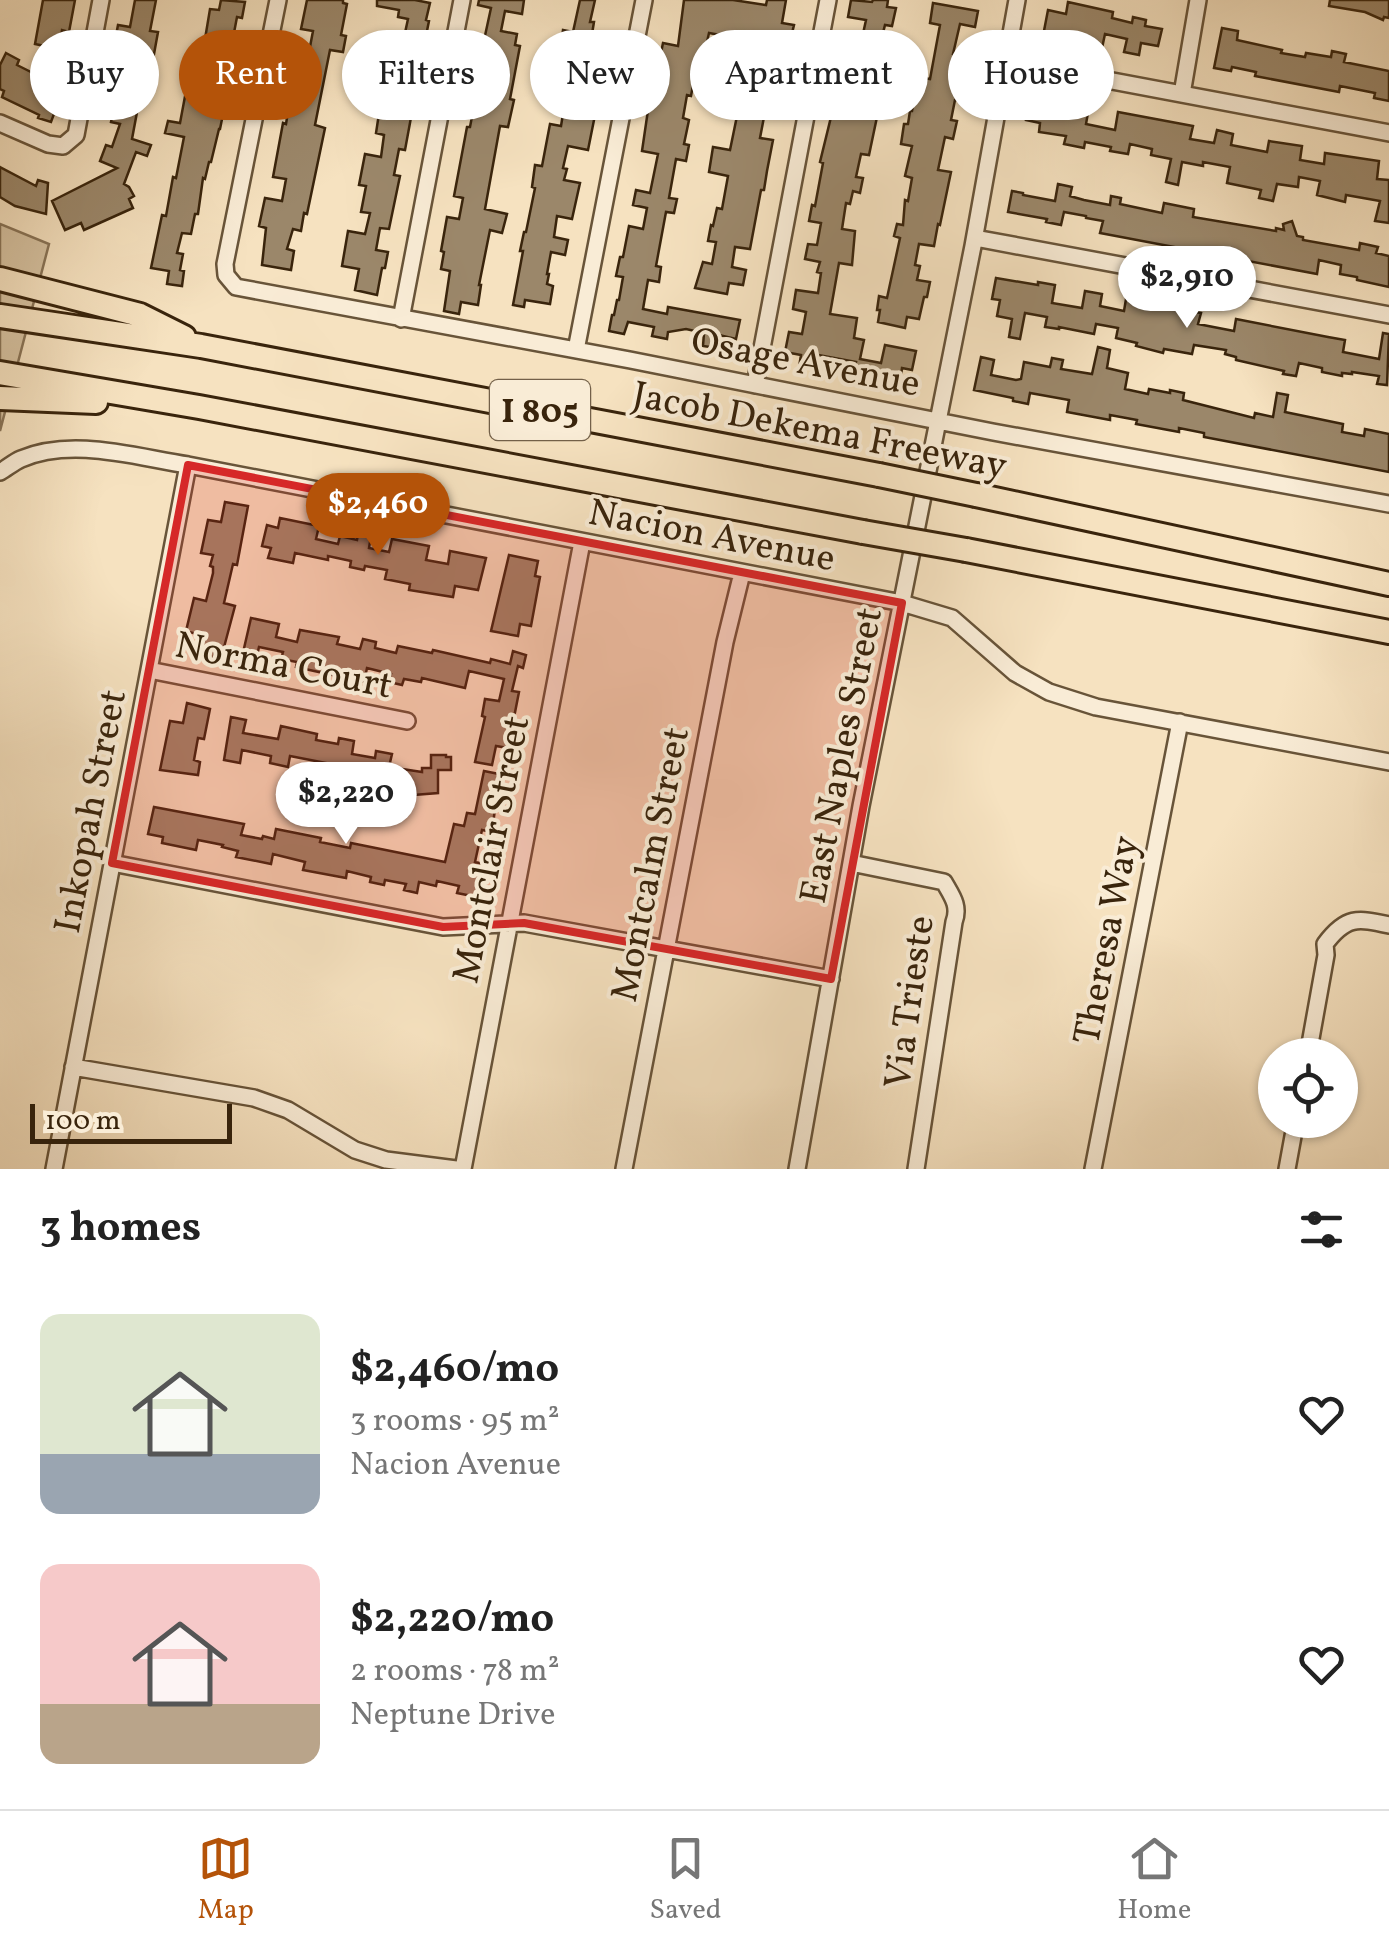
<!DOCTYPE html>
<html lang="en">
<head>
<meta charset="utf-8">
<style>
	body { margin:0; font-family:Vollkorn,serif; background:#f2f2f2; color:#222; height:100vh; display:flex; flex-direction:column; font-size:38px; white-space:nowrap }
	* { box-sizing:border-box; margin:0 }
	p { font-size:32px; color:#767676 }
	.icon { flex:none; width:55px; height:55px; fill:none; stroke:currentColor; stroke-width:2; stroke-linecap:round; stroke-linejoin:round }
	.map { position:relative; height:1169px; overflow:hidden }
	.side { display:flex; flex-direction:column; background:#fff; flex:1 }
	.side>* { flex:none }
	.banner { position:absolute; left:30px; top:30px; width:1330px; height:90px; display:flex; gap:20px }
	.fabs { position:absolute; left:1258px; top:1038px; display:grid; gap:20px }
	.fabs a { display:grid; place-items:center; width:100px; height:100px; border-radius:50%; background:#fff; box-shadow:0 2px 8px #0004; font-size:50px }
	.scale { position:absolute; left:30px; bottom:25px; width:202px; box-sizing:border-box; padding-left:10px; border:5px solid #39240c; border-top:0; font-size:28px; line-height:35px; white-space:nowrap; color:#39240c; -webkit-text-stroke:8px #f9ecd6; paint-order:stroke }
	.price { position:absolute; translate:-50% -85px; padding:0 22px; border-radius:35px; background:#fff; color:#222; font-size:32px; line-height:65px; filter:drop-shadow(0 2px 5px #0008) }
	.price::after { content:''; position:absolute; left:50%; top:60px; width:30px; height:22px; margin-left:-15px; background:inherit; clip-path:polygon(0 0,100% 0,50% 100%) }
	.price.current { background:#b45309; color:#fff }
	ul { padding:0; list-style:none }
	li { display:flex; align-items:center; gap:30px; height:250px; padding:0 40px }
	li span { display:grid; place-items:center; flex:none; width:280px; height:200px; border-radius:20px; color:#555 }
	li>.icon { margin-inline-start:auto }
	span .icon { width:120px; height:120px; fill:#fffc; stroke-width:1 }
	li b { font-size:42px }
	h2 { display:flex; justify-content:space-between; align-items:center; height:120px; padding:0 40px; font-size:42px }
	.pill { padding:0 35px; border-radius:45px; background:#fff; box-shadow:0 2px 8px #0004; font-size:35px; line-height:90px }
	.pill.current { background:#b45309; color:#fff }
	.tabs { display:flex; justify-content:space-around; align-items:center; height:140px; border-top:2px solid #e0e0e0; background:#fff; font-size:28px; color:#767676 }
	.tabs a { display:grid; justify-items:center; gap:5px }
	.tabs .current { color:#b45309 }
	.map>svg:first-child { display:block }
</style>
</head>
<body>
<div class="map">
<svg width="1389" height="1169" viewBox="0 0 1389 1169">
	<rect width="100%" height="100%" fill="#f6e2c0"/>
	<filter id="stains"><feTurbulence type="fractalNoise" baseFrequency=".002" numOctaves="4"/><feColorMatrix values="0 0 0 0 .2 0 0 0 0 .09 0 0 0 0 .02 0 0 0 .5 -.17"/></filter>
	<radialGradient id="worn" r=".72"><stop offset=".6" stop-color="#630" stop-opacity="0"/><stop offset="1" stop-color="#630" stop-opacity=".3"/></radialGradient>
	<path fill="#d6c2a1" stroke="#887356" stroke-width="2.5" d="M0,224L49,244L0,431Z"/>
	<path fill="#9b876a" stroke="#39240c" stroke-width="2.5" d="M43,0H75L69,32L62,30L59,49L35,44Z
		M135,0H156L150,31L158,32L152,65L146,64L132,139L151,145L147,156L136,152L124,184L129,187L134,196L129,199L133,208L84,230L81,223L65,230L52,201L117,168L100,161L106,145L112,147L120,124L111,122L114,107L107,106L110,89L116,91L120,67L114,66L119,41H115L118,25L130,27Z
		M221,0L245,2L242,18L237,17L233,38L238,39L235,55L223,53L219,73L231,75L220,129H219L211,162H209L205,179L203,178L198,214H195L191,234L182,233L177,253L183,254L180,270L184,271L182,286L167,284L169,271L151,268L162,215L166,216L173,177L176,178L184,137L165,133L168,121L180,123L186,91L195,92L201,64L193,62L197,44L204,45L210,9L219,10Z
		M307,0H343V3L347,4L341,35L346,36L343,52L330,50L315,125L325,128L307,214L304,213L301,231L293,229L287,249L294,251L291,270L262,265L266,228L259,226L265,198L282,201L286,179L273,177L283,123L286,124L290,99H288L290,86L302,89L306,70L293,67L297,50L309,52L313,31L301,29Z
		M377,0H415L430,3L426,20L429,21L421,60L414,59L405,95L418,97L415,112H412L405,150L399,149L394,175L400,176L389,229L380,228L376,250L388,252L385,268H382L377,295L355,290L359,269L342,266L348,231L365,234L370,213L361,212L366,186L359,185L365,154L381,157L384,135L376,133L380,107L370,103L376,74L380,75L387,39L403,42L408,19L398,17L399,10L377,6Z
		M479,0H524L522,14L505,11L501,31L517,34L515,45L520,46L510,99L514,100L508,127L500,126L485,209L507,214L502,233L490,230L479,285H481L478,305L461,302L459,314L444,311L450,271L441,269L444,252L441,251L447,217L459,219L463,198L454,196L467,127H470L474,106H471L475,90H477L481,69L478,68L491,8L478,5Z
		M580,0H595L590,22H594L592,34L606,37L600,72L589,70L585,91L584,108L596,110L588,150L568,146L563,168L567,169L564,180L580,183L572,219L557,216L554,237L568,240L565,255L551,252L547,274H549L547,284L553,286L550,304L525,300L524,307L513,305L523,251H520L524,232H526L535,188L532,187L535,165L542,166L550,124L561,126L569,77L557,75L563,30L573,32Z
		M684,0H733L766,5L767,0H786L782,23L794,25L784,66L769,63L763,100L776,102L774,118L764,117L760,138L773,140L767,171L764,190H761L750,249L735,247L732,267L746,270L743,285L729,283L727,294L695,288L703,262L712,264L716,242L708,241L711,225L713,226L717,208L722,209L728,176L709,172L713,147L730,150L738,111L718,105L725,75L735,76L742,39L709,33L702,65L697,64L691,96L687,95L683,118L689,120L684,144L689,145L686,161L676,159L669,198L677,199L674,213L666,212L656,266L661,267L659,282L648,280L643,309L667,314L668,307L740,320L736,339L719,335L717,348L703,346L704,333L686,329L668,332L667,339L652,336L654,327L628,322L624,334L609,331L612,315H614L617,300H619L623,277L616,276L620,257H623L629,226L643,229L647,208L633,205L636,190L650,193L658,154L642,151L653,76L656,77L663,43L678,46Z
		M851,0L872,2L873,0H888L887,7L896,8L892,26L885,25L880,45L888,46L883,73L886,74L869,155L861,154L856,177L863,178L860,193L853,191L850,204L846,203L842,229L855,231L852,265L839,263L830,314L857,318L854,338L864,340L860,359L881,363L885,345L916,351L912,370L902,368L900,383L853,374L856,362L818,355L814,369L799,367L801,355L785,352L789,332L802,334L806,312L793,309L796,290L818,293L821,273L817,272L820,262L805,259L808,244L817,245L821,223L809,221L812,205L815,206L823,163L820,162L832,113L840,114L843,99L837,88L839,77L854,80L858,58L843,55L846,40L861,43L866,20L848,17Z
		M1330,0H1389V18L1384,17L1383,20L1365,12L1329,6Z
		M1068,2L1113,12L1112,18L1132,23L1133,17L1146,20L1145,26L1162,29L1158,46L1141,43L1139,55L1124,52L1127,39L1105,34L1102,48L1087,45L1088,41L1054,35V38L1043,36L1048,10L1066,14Z
		M933,3L978,11L975,27L960,24L953,54L971,59L968,78L964,77L960,100H955L951,120L957,121L953,139L945,137L938,170L951,172L940,225L938,224L934,246L919,244L915,265L920,266L917,280L930,282L927,297H924L919,319L907,317L905,328L878,322L880,310H877L879,296L887,298L900,238L894,236L897,224L903,225L905,200L908,201L912,178L905,176L912,146L901,144L904,124H908L910,111H912L918,77L930,79L940,25L930,23Z
		M1222,28L1238,31L1237,40L1282,50L1281,53L1305,57L1306,53L1331,57L1332,51L1346,54L1344,62L1389,71V101L1374,98L1375,93L1340,86L1339,92L1255,76L1256,72L1232,67L1231,71L1214,68Z
		M6,53L19,60L17,65L45,79L48,72L67,79L51,122L38,118L39,115L2,97L4,91L0,89V65Z
		M1030,99L1089,107L1086,124L1115,130L1118,112L1193,126L1190,139L1214,143L1217,130L1233,134L1231,145L1267,152L1269,141L1302,146L1300,160L1324,164L1325,153L1379,161L1377,179L1389,180V223L1375,221L1380,201L1346,195L1345,202L1317,195L1320,181L1299,177L1298,187L1277,184L1273,201L1259,198L1261,190L1227,183L1230,167L1203,162V166L1182,162L1178,185L1166,182L1171,159L1151,155L1152,149L1130,144L1128,154L1110,151L1111,147L1085,142L1084,148L1064,144L1066,136L1039,132L1040,123L1026,120Z
		M0,167L36,186L38,180L48,183L46,214L15,206L0,197Z
		M1058,184L1072,187L1070,196L1084,200L1110,205L1111,196L1121,198L1120,204L1162,213L1164,203L1194,209L1193,217L1276,231V228L1284,230L1283,224L1292,221L1297,236L1303,237V240L1359,250L1360,243L1378,247L1376,253L1389,256V287L1357,280V277L1340,274L1341,265L1319,260L1317,274L1100,233L1103,221L1086,218V216L1064,212L1061,225L1046,222L1047,219L1008,212L1012,191L1023,193V195L1055,201Z
		M996,278L1038,285V282L1055,285L1052,303L1082,308L1085,291L1102,294L1100,306L1124,311L1126,299L1163,306L1165,296L1176,298L1174,308L1201,313L1198,324L1234,331L1236,319L1328,337L1345,340L1343,352L1379,359L1383,333L1389,334L1387,385L1377,384L1379,376L1352,372V374L1342,373V376L1322,372V368L1299,363L1296,376L1283,374L1284,371L1236,360V357L1225,354L1226,350L1194,345L1192,354L1164,349L1163,353L1136,346L1137,343L1116,338L1118,328L1096,324L1094,334L1059,327V329L1045,327L1047,317L1025,313L1020,339L1009,337L1012,319L997,316L1000,300L992,299Z
		M1098,347L1110,350L1107,368L1128,373L1125,389L1148,394L1149,389L1170,393V390L1184,393L1183,400L1254,418L1255,413L1273,417L1277,393L1288,395L1285,412L1343,424L1342,432L1364,436L1365,429L1389,434V472L1204,437V433L1179,428V432L1136,424L1137,420L1110,415V420L1067,412L1069,400L1030,393L1028,404L1013,401V398L974,390L981,357L994,360L991,375L1016,380L1021,379L1024,362L1050,367L1052,358L1063,360L1061,369L1092,374Z
		M225,502L248,506L237,565L233,564L224,603L235,606L223,651L216,649L213,659L195,655L200,635L186,631L194,598L206,601L213,573V567L210,566L213,555L201,553L208,520L221,522Z
		M280,518L319,526L316,539L338,544L340,536L357,540L358,533L371,536L369,548L389,552L392,539L429,546L426,560L448,564L450,551L486,558L478,590L455,586L453,597L409,590L410,584L385,579L387,570L365,566L364,570L350,567L351,561L328,556V560L295,553L293,563L268,558L271,548L262,546L267,525L278,528Z
		M509,555L538,561L535,576L540,577L531,626L520,624L518,636L491,631Z
		M251,618L279,624L276,637L297,642L300,630L339,637L337,644L360,649L363,639L376,642L375,648L396,653L398,646L432,653L433,650L490,663L491,659L510,664L513,651L526,655L523,668L518,666L512,691L519,692L508,748L496,746L492,765L475,762L485,717L482,716L485,699L499,701L504,679L469,671L465,688L422,678L421,682L404,679L402,685L389,682L391,674L367,668L364,682L296,667L297,662L281,659L283,652L259,647L256,660L242,657Z
		M187,703L210,709L204,739L198,738L194,760L200,762L198,775L160,770L170,721L183,723Z
		M231,717L246,720L243,733L278,739L281,726L317,734L316,740L338,744L339,738L354,741L352,754L375,758L376,751L392,754L389,767L422,772V768H431V755H446V757H451V770H438V793L401,796L387,793L386,797L332,784L336,765L290,756L288,767L270,763L271,756L242,750L240,763L224,760Z
		M484,771L504,775L501,786H498L492,832L482,830L475,862L484,864L477,897L457,893L459,886L437,881L436,886L419,882L417,893L404,890L406,884L385,880L384,885L370,882L371,877L347,871L346,878L303,870L305,862L273,854L271,864L236,857L238,851L222,847L223,845L198,840L196,850L162,843L163,837L148,834L154,807L244,824L241,835L262,839L263,836L274,839L276,829L321,838L320,842L350,848L351,843L445,862L454,824L464,826L467,813L475,814Z"/>
	<g fill="none" stroke-linecap="round" stroke-linejoin="round">
		<g stroke="#685439" stroke-width="20">
			<path id="minor" d="M278,0L225,264L226,275L236,287L630,360L993,432L1389,504
				M1006,61L1389,133
				M1182,94L1198,0
				M0,123L48,144L63,146L76,135L101,0
				M975,238L1389,315
				M401,319L462,0
				M576,350L644,0
				M755,385L828,0
				M0,472C7,468 14,462 21,459C72,437 135,457 188,465L902,603L952,618L1015,673L1049,692L1096,707L1389,762
				M149,670L407,721
				M112,863L443,927L524,923L831,979
				M851,863L944,882C952,896 960,906 954,922L916,1169
				M1308,1055L1326,955L1325,944C1346,916 1357,918 1389,925
				M73,1067L254,1098L288,1110L355,1150L386,1160L456,1169
				M54,1169L188,465
				M463,1169L582,542
				M624,1169L725,642L742,573
				M797,1169L861,806L973,246L1017,0
				M1093,1169L1180,722
				M1287,1169L1296,1120"/>
		</g>
		<g stroke="#39240c" stroke-width="28">
			<path id="highway" d="M0,279L140,315L184,337
				M0,316L201,346L879,475
				M0,373L199,407L863,532
				M0,398L96,402
				M976,495L1389,584
				M966,550L1389,632"/>
		</g>
		<use href="#minor" stroke="#f9ecd6" stroke-width="15"/>
		<use href="#highway" stroke="#f6e2c0" stroke-width="22"/>
		<g stroke="#39240c" stroke-width="28" stroke-linecap="butt">
			<path id="highway-bridge" d="M879,475L976,495
				M863,532L966,550"/>
		</g>
		<use href="#highway-bridge" stroke="#f6e2c0" stroke-width="22"/>
	</g>
	<path fill="#d62828" fill-opacity="0.2" stroke="#d62828" stroke-width="8" stroke-linejoin="round" d="M188,465L902,603L831,979L524,923L443,927L112,863Z"/>
	<g text-anchor="middle" stroke-width="8" stroke-linejoin="round" paint-order="stroke">
		<rect fill="#f9ecd6" stroke="#736049" stroke-width="2.5" x="490" y="380" width="100" height="60" rx="8"/>
		<g font-size="35" font-weight="bold" fill="#39240c">
			<text x="540" y="422">I 805</text>
		</g>
		<g font-size="38" fill="#39240c" stroke="#f9ecd6">
			<text transform="translate(806 361) rotate(11)" y="13">Osage Avenue</text>
			<text transform="translate(820 429) rotate(11)" y="13">Jacob Dekema Freeway</text>
			<text transform="translate(712 534) rotate(11)" y="13">Nacion Avenue</text>
			<text transform="translate(284 664) rotate(11)" y="13">Norma Court</text>
			<text transform="translate(840 755) rotate(-79)" y="13">East Naples Street</text>
			<text transform="translate(89 811) rotate(-79)" y="13">Inkopah Street</text>
			<text transform="translate(490 849) rotate(-79)" y="13">Montclair Street</text>
			<text transform="translate(649 864) rotate(-79)" y="13">Montcalm Street</text>
			<text transform="translate(1105 940) rotate(-79)" y="13">Theresa Way</text>
			<text transform="translate(908 1002) rotate(-82)" y="13">Via Trieste</text>
		</g>
	</g>
	<rect width="100%" height="100%" filter="url(#stains)"/>
	<rect width="100%" height="100%" fill="url(#worn)"/>
</svg>
<div class="fabs">
<a><svg class="icon" aria-label="locate" viewBox="0 0 24 24"><circle cx="12" cy="12" r="6"/><path d="M12 2v4M12 18v4M2 12h4M18 12h4"/></svg></a>
</div>
<div class="scale">100 m</div>
<b class="price" style="left:1187px;top:331px">$2,910</b>
<b class="price current" style="left:378px;top:558px">$2,460</b>
<b class="price" style="left:346px;top:847px">$2,220</b>
<div class="banner">
<a class="pill">Buy</a>
<a class="pill current">Rent</a>
<a class="pill">Filters</a>
<a class="pill">New</a>
<a class="pill">Apartment</a>
<a class="pill">House</a>
</div>
</div>
<section class="side">
<h2>3 homes<svg class="icon" aria-label="filters" viewBox="0 0 24 24"><path d="M4 7h16M4 17h16"/><circle cx="9" cy="7" r="2"/><circle cx="15" cy="17" r="2"/></svg></h2>
<ul>
<li><span style="background:linear-gradient(#dfe7d0 70%,#9aa5b1 0)"><svg class="icon" aria-label="home" viewBox="0 0 24 24"><path d="M3 11l9-7 9 7M6 9v11h12V9"/></svg></span><div><b>$2,460/mo</b><p>3 rooms · 95 m²</p><p>Nacion Avenue</p></div><svg class="icon" aria-label="heart" viewBox="0 0 24 24"><path d="M12 20l-8-8c-3-5 5-10 8-4 3-6 11-1 8 4z"/></svg></li>
<li><span style="background:linear-gradient(#f6c9c9 70%,#b9a48a 0)"><svg class="icon" aria-label="home" viewBox="0 0 24 24"><path d="M3 11l9-7 9 7M6 9v11h12V9"/></svg></span><div><b>$2,220/mo</b><p>2 rooms · 78 m²</p><p>Neptune Drive</p></div><svg class="icon" aria-label="heart" viewBox="0 0 24 24"><path d="M12 20l-8-8c-3-5 5-10 8-4 3-6 11-1 8 4z"/></svg></li>
</ul>
</section>
<nav class="tabs">
<a class="current"><svg class="icon" aria-label="map" viewBox="0 0 24 24"><path d="M3 6l6-2 6 2 6-2v14l-6 2-6-2-6 2zM9 4v14M15 6v14"/></svg>Map</a>
<a><svg class="icon" aria-label="saved" viewBox="0 0 24 24"><path d="M7 4h10v16l-5-4-5 4z"/></svg>Saved</a>
<a><svg class="icon" aria-label="home" viewBox="0 0 24 24"><path d="M3 11l9-7 9 7M6 9v11h12V9"/></svg>Home</a>
</nav>
</body>
</html>
